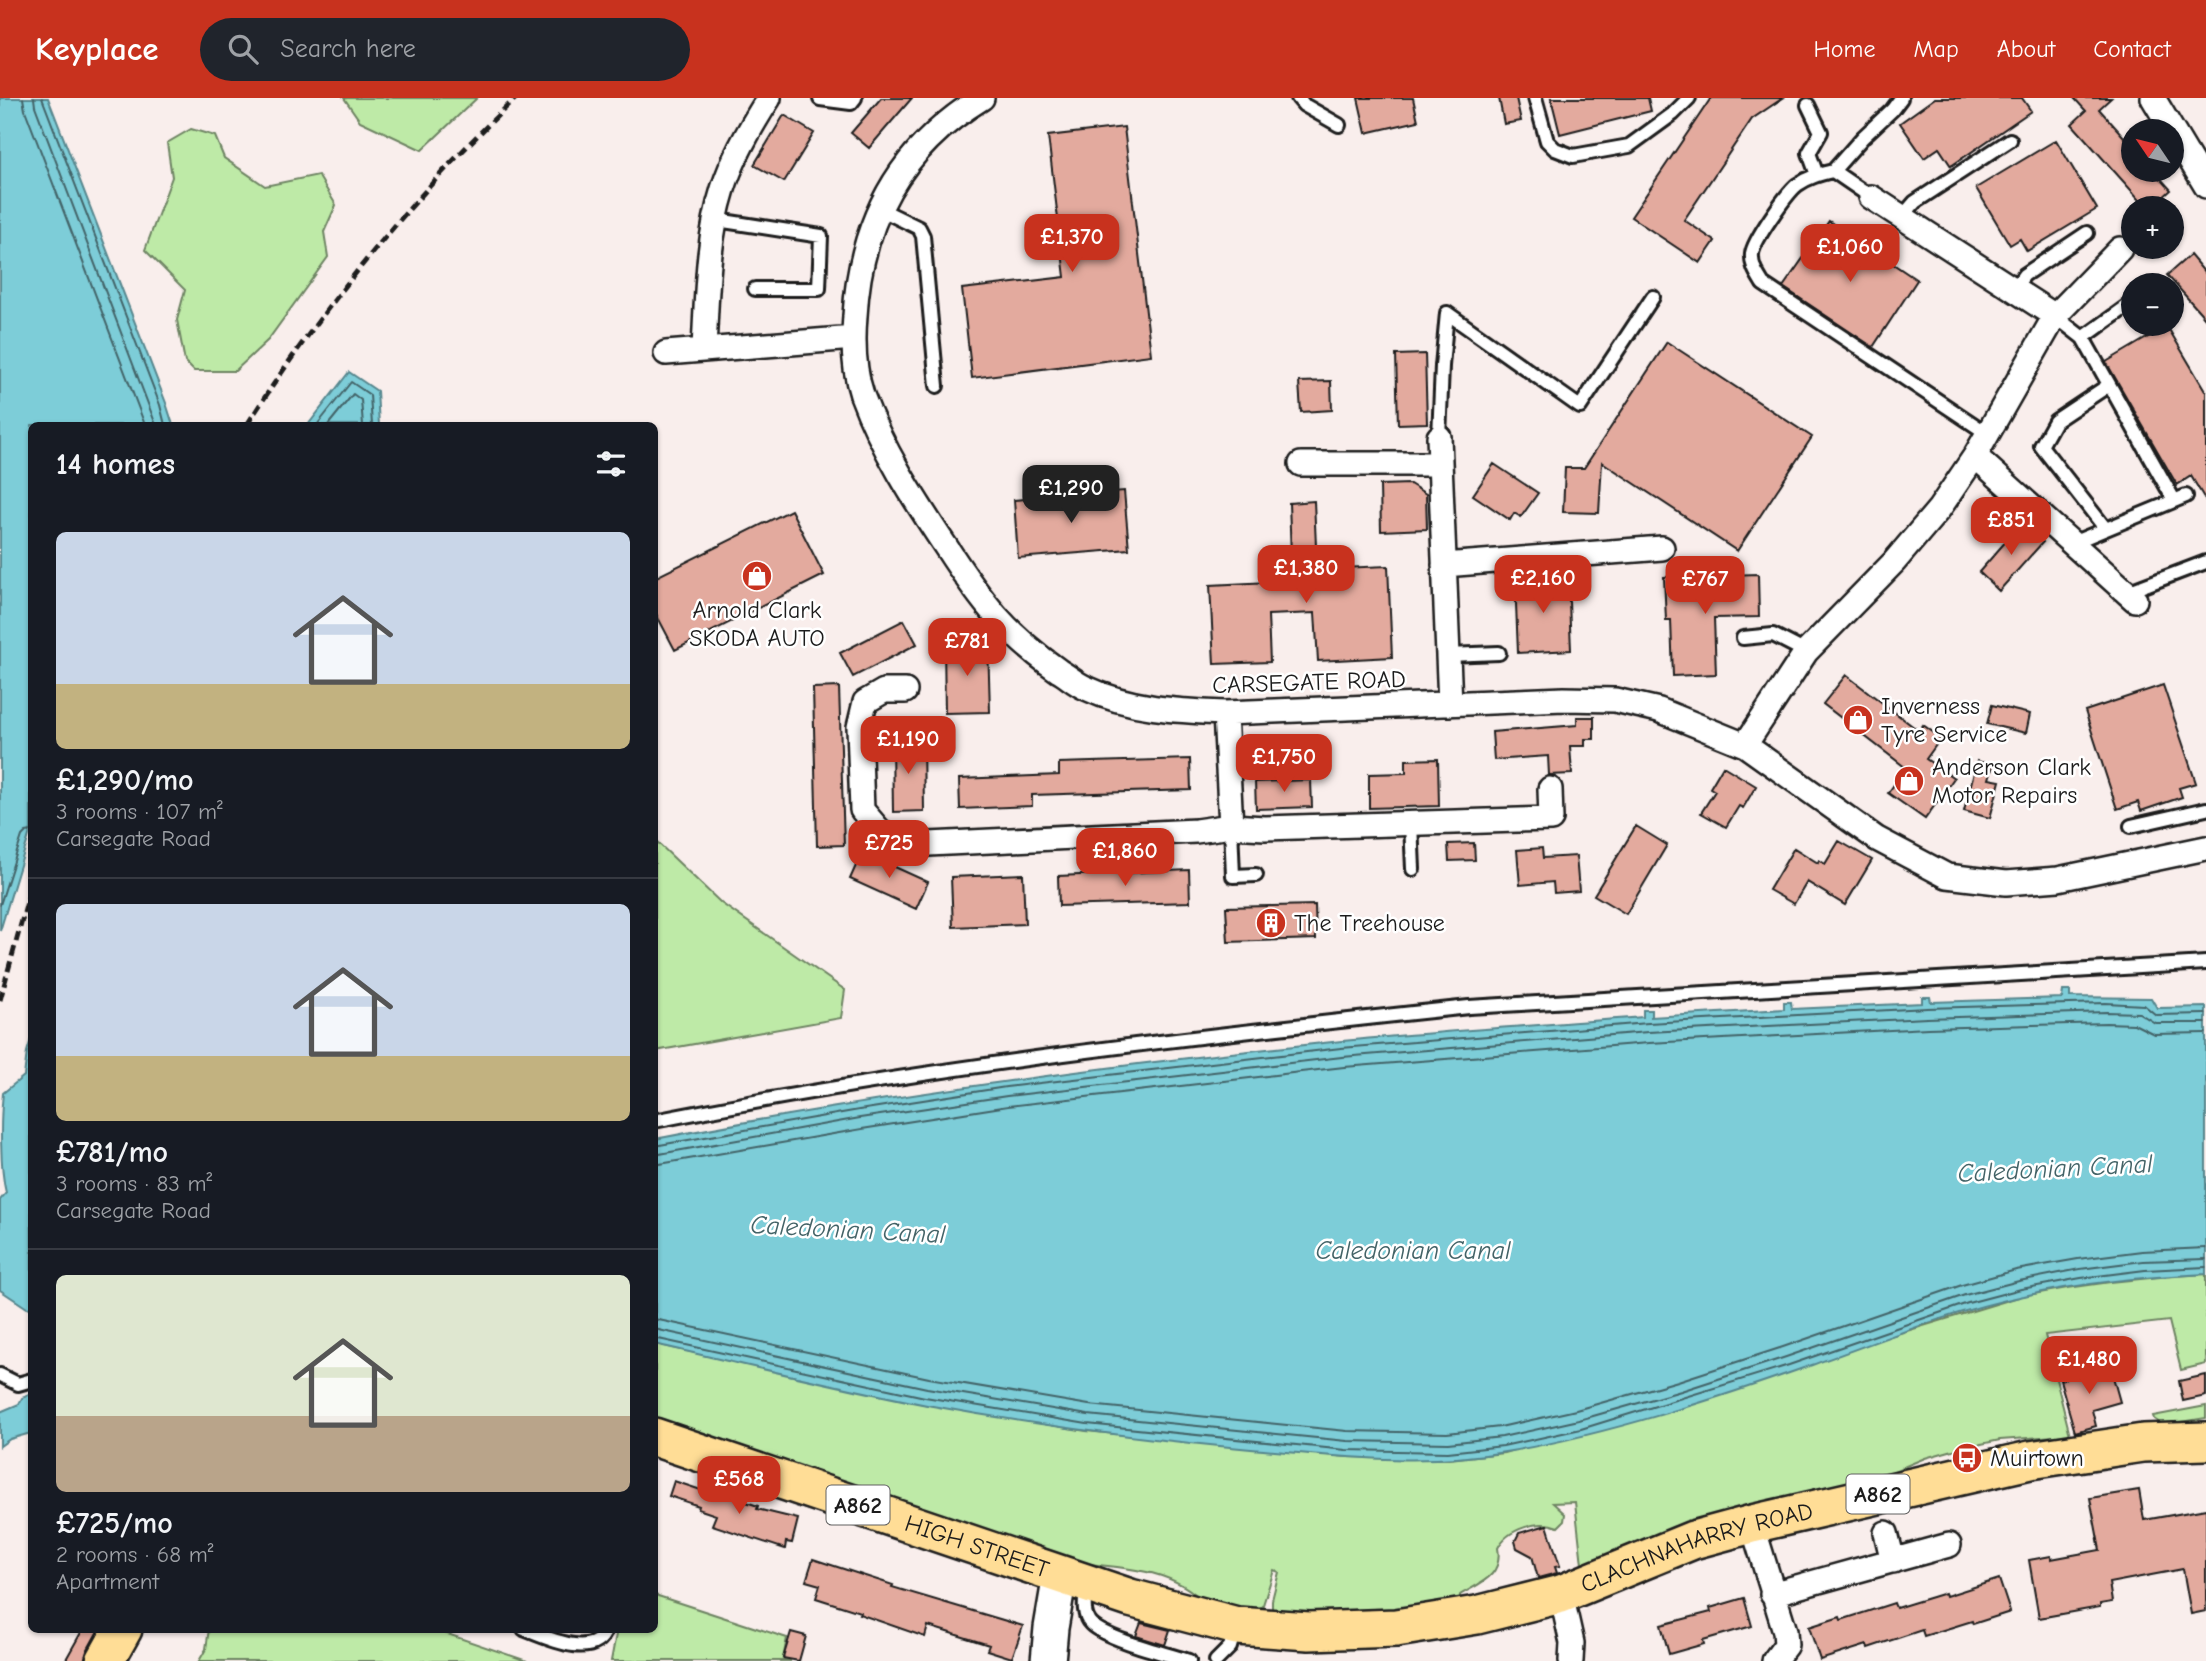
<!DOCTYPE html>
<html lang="en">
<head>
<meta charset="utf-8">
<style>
	body { margin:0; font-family:"Comic Neue",sans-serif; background:#20242c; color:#f1f3f6; height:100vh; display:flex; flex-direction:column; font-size:26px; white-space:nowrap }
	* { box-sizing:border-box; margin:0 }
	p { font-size:23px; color:#9ea1a6 }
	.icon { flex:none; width:38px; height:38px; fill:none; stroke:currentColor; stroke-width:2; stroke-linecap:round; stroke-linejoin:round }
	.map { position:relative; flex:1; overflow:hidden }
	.details { position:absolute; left:28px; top:324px; width:630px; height:1211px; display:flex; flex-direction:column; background:#171b24; border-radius:10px; box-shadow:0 2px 5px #0004 }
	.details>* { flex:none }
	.needle { width:46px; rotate:305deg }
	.controls { position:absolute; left:2121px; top:21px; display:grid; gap:14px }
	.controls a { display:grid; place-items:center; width:63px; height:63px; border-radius:50%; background:#171b24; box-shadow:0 2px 5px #0004; font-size:35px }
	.price { position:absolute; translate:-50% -60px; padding:0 16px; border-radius:14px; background:#c8321e; color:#fff; font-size:23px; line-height:46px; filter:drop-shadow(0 2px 4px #0008) }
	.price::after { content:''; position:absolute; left:50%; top:42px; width:21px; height:16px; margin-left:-10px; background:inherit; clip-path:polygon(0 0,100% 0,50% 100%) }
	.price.active { background:#222; color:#fff }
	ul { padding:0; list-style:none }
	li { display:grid; align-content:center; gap:14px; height:371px; padding:0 28px }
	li+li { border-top:2px solid #363941 }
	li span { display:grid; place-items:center; height:217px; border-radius:10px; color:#555 }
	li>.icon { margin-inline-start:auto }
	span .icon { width:126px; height:126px; fill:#fffc; stroke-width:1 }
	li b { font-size:30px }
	h2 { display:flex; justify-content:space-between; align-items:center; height:84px; padding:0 28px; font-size:30px }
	header { display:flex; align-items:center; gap:42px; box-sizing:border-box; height:98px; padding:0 35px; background:#c8321e; color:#fff }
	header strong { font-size:33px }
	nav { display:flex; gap:38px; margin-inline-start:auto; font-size:24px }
	.search { width:490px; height:63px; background:#20242c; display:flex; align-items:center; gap:18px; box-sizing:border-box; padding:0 24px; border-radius:38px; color:#9ea1a6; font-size:26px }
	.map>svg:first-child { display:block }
</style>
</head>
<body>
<header>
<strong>Keyplace</strong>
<div class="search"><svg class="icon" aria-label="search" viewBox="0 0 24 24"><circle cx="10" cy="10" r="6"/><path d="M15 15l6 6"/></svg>Search here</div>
<nav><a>Home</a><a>Map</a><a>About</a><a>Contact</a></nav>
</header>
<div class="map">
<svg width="2206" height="1563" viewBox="0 0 2206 1563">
	<rect width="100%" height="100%" fill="#f9eeec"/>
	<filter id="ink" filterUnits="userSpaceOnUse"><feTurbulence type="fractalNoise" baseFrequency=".0143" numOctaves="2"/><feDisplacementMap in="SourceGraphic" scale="14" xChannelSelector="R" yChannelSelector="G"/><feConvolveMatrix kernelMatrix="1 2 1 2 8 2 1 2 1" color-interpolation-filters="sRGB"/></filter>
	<g filter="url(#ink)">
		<path fill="#beeaa7" stroke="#6d8362" stroke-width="2" d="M344,0H477L422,52L360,23Z
			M191,31L215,38L224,60L265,88L318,77L336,107L324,134L328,159L268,242L235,273H194L185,264L177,222L185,192L145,152L172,79L167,45Z
			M655,742L721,805L845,892L841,920L655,953Z
			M2206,1176V1266L2181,1272L2169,1223L2045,1237L2070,1337L2000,1342L1953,1352L1925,1360L1882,1378L1583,1475L1575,1404L1553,1405L1565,1416L1564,1423L1558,1429C1539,1421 1507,1431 1498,1450C1503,1478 1480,1485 1460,1497V1504L1387,1519L1272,1513V1502L1279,1474L1274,1472L1263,1507L1255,1516L1206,1507C1174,1468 1113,1469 1066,1464L655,1327V1246L924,1306L1086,1333L1346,1359L1449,1361L1504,1355L2022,1198C2084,1186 2144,1179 2206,1176Z
			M2206,1308V1320L2163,1327L2154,1321L2153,1318Z
			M655,1497L787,1540L783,1561L791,1563H611L617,1531H654Z
			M209,1531H433L527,1563H199L206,1551Z"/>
		<path fill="#7dcdd8" stroke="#56868d" stroke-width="2" d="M0,0H48L166,305L173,327H32L31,731L0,833Z
			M349,274L377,293L379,327H308Z
			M2063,893H2070V899L2151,900L2157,910L2206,909V1176C2145,1179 2084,1184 2024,1198C1952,1213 1882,1242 1812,1267C1716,1301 1606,1337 1505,1354C1421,1369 1335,1358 1251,1351C1142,1341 1034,1327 927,1307C836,1289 745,1267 655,1246V1041C882,997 1111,967 1342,943C1442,933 1543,927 1643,919V912H1651V919L1784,911V904H1791L1792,911L1922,905V899H1930L1931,904L2062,900Z
			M31,941L32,1209L27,1210L0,1192V1102L6,1095C0,1070 0,1023 3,995L24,978L27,954Z
			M31,1296V1335L10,1341L0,1348V1314L19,1306L22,1300Z"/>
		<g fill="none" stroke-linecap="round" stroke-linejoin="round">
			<path stroke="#436367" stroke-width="2" d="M23,0L25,12L145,327
				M34,0L35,8L156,327
				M42,0L160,307L165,327
				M317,327L351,284L370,297L372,327
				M328,327L353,296L361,302L363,327
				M0,807L22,738L26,734L32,733
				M654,1048L859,1012L1006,989L1341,950L1648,925L1927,910L2106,905L2144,907L2156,917L2206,916
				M654,1057L860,1020L1007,998L1342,959L1648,934L1927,920L2106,914L2139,915L2155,925H2206
				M654,1067L862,1031L1008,1008L1344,969L1649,945L1928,930L2106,925L2134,926L2154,936L2206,935
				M654,1221L929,1280L1089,1307L1347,1333L1447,1335L1500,1329L1576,1312L1678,1283L1783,1249L1962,1187L2016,1172L2078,1161L2142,1153L2206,1150
				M654,1231L927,1290L1088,1317L1347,1343L1448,1345L1502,1339L1579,1322L1681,1293L1786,1259L1965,1197L2019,1183L2080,1171L2143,1163L2206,1161
				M654,1240L925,1299L1087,1326L1346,1352L1448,1354L1503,1348L1581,1331L1789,1267L1968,1205L2021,1191L2081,1180L2145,1172L2206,1169"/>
		</g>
		<path fill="#e3aa9e" stroke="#1c1c1c" stroke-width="2" d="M881,0H912L869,50L851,35Z
			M1358,0H1413L1418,23L1366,35Z
			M1499,0H1516L1521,23L1504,26Z
			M1551,0H1648L1651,13L1560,36Z
			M1711,0H1783L1752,21L1684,122L1715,143L1700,165L1631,119Z
			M1935,0H2022L2031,13L1951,68L1939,50L1924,60L1900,25Z
			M2074,0H2111L2099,11L2133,49V72H2153L2171,92L2151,110H2147L2072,26L2086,13Z
			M784,17L814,35L784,84L754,67Z
			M1124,29L1151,257L972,280L962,191L1065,179L1048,38Z
			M2056,42L2097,111L2027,153L2020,141L2010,147L1976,90Z
			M1829,123L1917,182L1873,249L1783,189Z
			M2190,157L2206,176V221L2167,177Z
			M2167,228L2206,294V403L2191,378L2177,387L2106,264Z
			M1667,244L1812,339L1737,453L1602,364L1599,415L1563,414L1565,370H1584Z
			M1425,256L1427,325L1398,326L1396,257Z
			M1331,283L1332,312L1301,314L1299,284Z
			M1494,366L1538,395L1521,419L1514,415L1510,422L1473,397Z
			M1410,386L1426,396L1427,431L1381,433L1380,387Z
			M1124,393L1129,451L1018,460L1014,402Z
			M1314,403L1317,471L1388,468L1392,559L1318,563L1315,515L1268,517L1270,564L1214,566L1210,487L1292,483L1289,405Z
			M791,412L824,477L675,552L654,512V480Z
			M2022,425L2043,444L1999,493L1979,474Z
			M1758,476L1759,519L1714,520L1716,576L1673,578L1671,522H1666L1664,479Z
			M1568,479L1571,552L1518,555L1515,481Z
			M904,522L917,546L853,579L840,555Z
			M988,544L990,614L945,615L944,545Z
			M1846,577L1919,633L1923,627L1941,640L1926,661L1954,680L1925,721L1888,695L1906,670L1823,606Z
			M2163,587L2196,685L2179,690L2182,699L2141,713L2138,704L2117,711L2085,613Z
			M839,589L844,747L817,748L813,590Z
			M1992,607L2030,616L2026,635L1987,626Z
			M1577,619H1594V641H1585V648H1570L1572,676L1549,677L1548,658L1494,662L1492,634L1577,627Z
			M892,642H923L924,713L893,714Z
			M1190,661L1191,692L1032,697V708L960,711L959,681L1059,677V665Z
			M1438,661L1439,708L1369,710V676L1406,675V662Z
			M1977,663L1993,667L1989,681L2000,683L1990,720L1964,713Z
			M1723,668L1756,688L1743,710L1739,708L1726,729L1701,715L1715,693L1710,690Z
			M1311,682L1312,709L1256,711L1255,684Z
			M1636,728L1667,747L1626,816L1594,797Z
			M1839,743L1872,762L1845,807L1807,784L1794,806L1769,792L1794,750L1818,765L1819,762L1825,766Z
			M1474,745L1475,762L1449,763L1448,746Z
			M1542,750L1543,760L1576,758L1579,793L1554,795L1553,784L1520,787L1517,752Z
			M862,754L928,784L916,811L850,781Z
			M1189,772L1190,804L1059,808L1058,778Z
			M1023,776L1025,826L953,829L951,779Z
			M1315,807L1316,841L1228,844L1226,809Z
			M2110,1268L2120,1304L2092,1312L2096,1328L2075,1334L2060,1282Z
			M2206,1277V1298L2183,1303L2179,1283Z
			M674,1383L704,1393L705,1390L758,1408L757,1411L798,1421L792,1445L786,1444L785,1451L712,1427L716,1417L698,1411L699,1408L669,1398Z
			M2139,1392L2144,1422L2206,1411V1513L2191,1516L2183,1471L2109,1485L2112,1504L2100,1506V1509L2039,1520L2029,1462L2051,1458V1461L2100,1452L2090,1400Z
			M1547,1427L1560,1468L1555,1469L1557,1475L1538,1480L1532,1458L1517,1450L1515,1443L1519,1435Z
			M813,1461L893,1487L892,1489L1023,1528L1012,1560L987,1552L989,1547L928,1528L925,1539L859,1516L860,1514L816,1500L820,1487L806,1483Z
			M1999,1481L2010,1514L1973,1526L1972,1523L1924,1538L1922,1532L1868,1550L1867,1547L1820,1562L1809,1529L1840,1519L1841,1522L1894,1505L1896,1510L1945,1495L1946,1498Z
			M1744,1500L1752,1528L1703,1542L1704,1546L1669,1556L1661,1527L1711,1514L1710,1510Z
			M1141,1525L1170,1532L1165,1547L1136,1538Z
			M83,1531H99L87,1553L84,1563H65Z
			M791,1534L806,1538L799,1563L783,1560Z"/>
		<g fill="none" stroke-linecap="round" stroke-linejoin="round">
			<g stroke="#1c1c1c" stroke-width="18">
				<path id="lane" d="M1298,0L1304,7L1339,27
					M1535,0L1547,43L1555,51L1573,58L1629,48L1673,16L1689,0
					M820,1L851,5L855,0
					M1808,7L1821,34L1809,55L1817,77
					M1833,73C1820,76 1808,79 1797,87C1787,95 1753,143 1752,156C1751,168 1757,176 1763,186L1988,336
					M1871,99L1833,73L1863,39L1892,12L1901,0
					M878,110L919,130L923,138L937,288
					M1902,119L1915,104L2010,42
					M717,122L821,138L819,191H755
					M2014,191L2024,177L2087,135
					M2055,218L2083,240L2174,402
					M2083,240L2133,204
					M1439,339L1442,268L1447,215L1580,309L1653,199
					M2105,430L2041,348L2055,323L2109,287
					M2072,445L2186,398
					M2127,494L2206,464
					M1743,540L1773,537L1806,554
					M1448,557L1499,555
					M1411,725L1413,771
					M1231,728L1233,778L1256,777
					M2131,728L2206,711
					M654,1023C923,969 1196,938 1469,909L2206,865
					M0,1277L18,1286L32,1282
					M1086,1489C1085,1501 1082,1517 1091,1526C1106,1541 1167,1556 1189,1563
					M524,1531C547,1540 595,1563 606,1531
					M1216,1563L1230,1549L1235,1531"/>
			</g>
			<g stroke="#1c1c1c" stroke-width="28">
				<path id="street" d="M982,0C900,50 860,123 855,218C853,242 854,273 862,297C882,351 914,401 946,449C981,503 1006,536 1059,573C1068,578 1076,586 1086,590C1130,611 1178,613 1225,615L1564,601L1615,602L1659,612L1745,647L1877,741L1947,778L2006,785L2058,781L2206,750
					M2153,0L2206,88
					M1871,99L2055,218
					M704,250C707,197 707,142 723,91C733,59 751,28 769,0
					M666,255L854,240
					M1439,339L1450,606
					M1975,358L2135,502
					M1301,366H1440
					M1444,467L1662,450
					M905,593H884L865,604L859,629L862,712L880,733L908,747L1196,733L1231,728L1265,730L1551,721L1550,691
					M1225,615L1231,728
					M1745,647L1806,554L1894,464L1939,411L1975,358L2055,218L2120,151
					M1752,1426L1785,1533L1786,1547L1774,1563
					M1886,1435L1893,1463
					M1561,1496L1572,1545L1571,1563
					M1772,1496L1949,1447"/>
			</g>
			<g stroke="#1c1c1c" stroke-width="38">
				<path id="secondary" d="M1048,1563L1051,1530L1060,1477"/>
			</g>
			<g stroke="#1c1c1c" stroke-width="42">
				<g id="primary">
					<path id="s1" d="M654,1339L1130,1500L1237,1528L1309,1533L1396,1530L1477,1517L1561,1496L1693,1442L1752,1426L2030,1362L2143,1345L2206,1343"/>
					<path d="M105,1563L123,1531"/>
				</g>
			</g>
			<use href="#lane" stroke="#fff" stroke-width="12"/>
			<use href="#street" stroke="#fff" stroke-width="23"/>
			<use href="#secondary" stroke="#fff" stroke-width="33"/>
			<use href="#primary" stroke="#ffdd96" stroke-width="37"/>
			<path stroke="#1c1c1c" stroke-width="5" stroke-dasharray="10 5" stroke-linecap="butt" d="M247,327C318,214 418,92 516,0
				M0,902L32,786"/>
		</g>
	</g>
	<defs>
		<g id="shop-disc" transform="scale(1.575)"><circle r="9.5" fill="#c8321e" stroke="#fff"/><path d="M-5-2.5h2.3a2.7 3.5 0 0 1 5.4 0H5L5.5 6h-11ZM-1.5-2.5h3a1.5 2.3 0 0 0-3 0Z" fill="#fff"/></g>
		<g id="building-disc" transform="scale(1.575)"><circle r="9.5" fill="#c8321e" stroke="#fff"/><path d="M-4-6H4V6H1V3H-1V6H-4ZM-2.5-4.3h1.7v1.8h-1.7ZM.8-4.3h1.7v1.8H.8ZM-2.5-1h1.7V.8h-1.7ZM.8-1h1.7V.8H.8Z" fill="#fff"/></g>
		<g id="bus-disc" transform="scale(1.575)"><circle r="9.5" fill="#c8321e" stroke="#fff"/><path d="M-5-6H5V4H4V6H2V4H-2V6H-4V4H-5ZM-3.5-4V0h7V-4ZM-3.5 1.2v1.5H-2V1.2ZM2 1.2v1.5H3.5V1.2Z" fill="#fff"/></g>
	</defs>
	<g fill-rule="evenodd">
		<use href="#shop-disc" x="757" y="478"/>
		<use href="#shop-disc" x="1858" y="622"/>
		<use href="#shop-disc" x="1909" y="683"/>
		<use href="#building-disc" x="1271" y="825"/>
		<use href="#bus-disc" x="1967" y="1360"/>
	</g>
	<g text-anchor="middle" stroke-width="5" stroke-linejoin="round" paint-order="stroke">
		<g fill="#fff" stroke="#606060" stroke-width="2">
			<rect x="1846.5" y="1376.5" width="63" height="39" rx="5"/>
			<rect x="826.5" y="1387.5" width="63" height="39" rx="5"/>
		</g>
		<g font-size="23" font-weight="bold" fill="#1c1c1c">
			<text x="1878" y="1404">A862</text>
			<text x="858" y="1415">A862</text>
		</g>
		<g font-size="24" fill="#1c1c1c" stroke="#fff" text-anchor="start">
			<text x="757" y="520" text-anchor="middle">Arnold Clark<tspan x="757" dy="28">SKODA AUTO</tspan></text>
			<text x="1881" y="616">Inverness<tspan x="1881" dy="28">Tyre Service</tspan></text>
			<text x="1932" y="677">Anderson Clark<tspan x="1932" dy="28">Motor Repairs</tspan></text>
			<text x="1294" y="833">The Treehouse</text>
			<text x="1990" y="1368">Muirtown</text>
		</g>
		<g font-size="24" fill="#1c1c1c" stroke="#fff">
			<text transform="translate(1309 584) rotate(-2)" y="8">CARSEGATE ROAD</text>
			<text dy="8" stroke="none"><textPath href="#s1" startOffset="341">HIGH STREET</textPath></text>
			<text dy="8" stroke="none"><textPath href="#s1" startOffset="1085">CLACHNAHARRY ROAD</textPath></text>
		</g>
		<g font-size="26" font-style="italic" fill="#436367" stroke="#fff">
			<text transform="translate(2055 1070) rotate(-3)" y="9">Caledonian Canal</text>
			<text transform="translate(848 1131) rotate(3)" y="9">Caledonian Canal</text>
			<text x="1413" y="1161">Caledonian Canal</text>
		</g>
	</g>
</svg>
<div class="controls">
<a><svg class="needle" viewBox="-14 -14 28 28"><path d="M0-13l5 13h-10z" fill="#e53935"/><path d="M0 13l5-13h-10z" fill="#9ea1a6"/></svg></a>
<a>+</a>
<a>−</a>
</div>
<b class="price" style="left:1072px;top:176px">£1,370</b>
<b class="price" style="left:1850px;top:186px">£1,060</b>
<b class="price active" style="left:1071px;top:427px">£1,290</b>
<b class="price" style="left:2011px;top:459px">£851</b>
<b class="price" style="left:1306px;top:507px">£1,380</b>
<b class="price" style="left:1543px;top:517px">£2,160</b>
<b class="price" style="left:1705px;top:518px">£767</b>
<b class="price" style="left:967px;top:580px">£781</b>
<b class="price" style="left:908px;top:678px">£1,190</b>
<b class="price" style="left:1284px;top:696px">£1,750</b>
<b class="price" style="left:889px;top:782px">£725</b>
<b class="price" style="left:1125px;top:790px">£1,860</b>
<b class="price" style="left:2089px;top:1298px">£1,480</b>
<b class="price" style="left:739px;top:1418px">£568</b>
<section class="details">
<h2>14 homes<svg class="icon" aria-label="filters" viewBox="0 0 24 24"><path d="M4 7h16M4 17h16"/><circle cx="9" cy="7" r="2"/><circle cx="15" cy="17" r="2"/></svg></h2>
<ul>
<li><span style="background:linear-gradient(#c9d6e8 70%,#c2b280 0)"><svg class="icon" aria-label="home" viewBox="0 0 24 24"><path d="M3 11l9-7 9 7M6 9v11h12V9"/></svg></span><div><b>£1,290/mo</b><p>3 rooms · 107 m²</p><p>Carsegate Road</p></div></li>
<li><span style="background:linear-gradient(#c9d6e8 70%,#c2b280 0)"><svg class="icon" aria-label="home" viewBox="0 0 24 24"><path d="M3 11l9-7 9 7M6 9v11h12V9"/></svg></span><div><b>£781/mo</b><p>3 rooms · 83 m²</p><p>Carsegate Road</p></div></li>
<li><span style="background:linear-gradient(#dfe7d0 65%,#b9a48a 0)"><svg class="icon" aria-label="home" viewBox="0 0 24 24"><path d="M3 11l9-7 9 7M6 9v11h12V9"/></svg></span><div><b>£725/mo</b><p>2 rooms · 68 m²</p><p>Apartment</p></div></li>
</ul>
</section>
</div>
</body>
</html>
